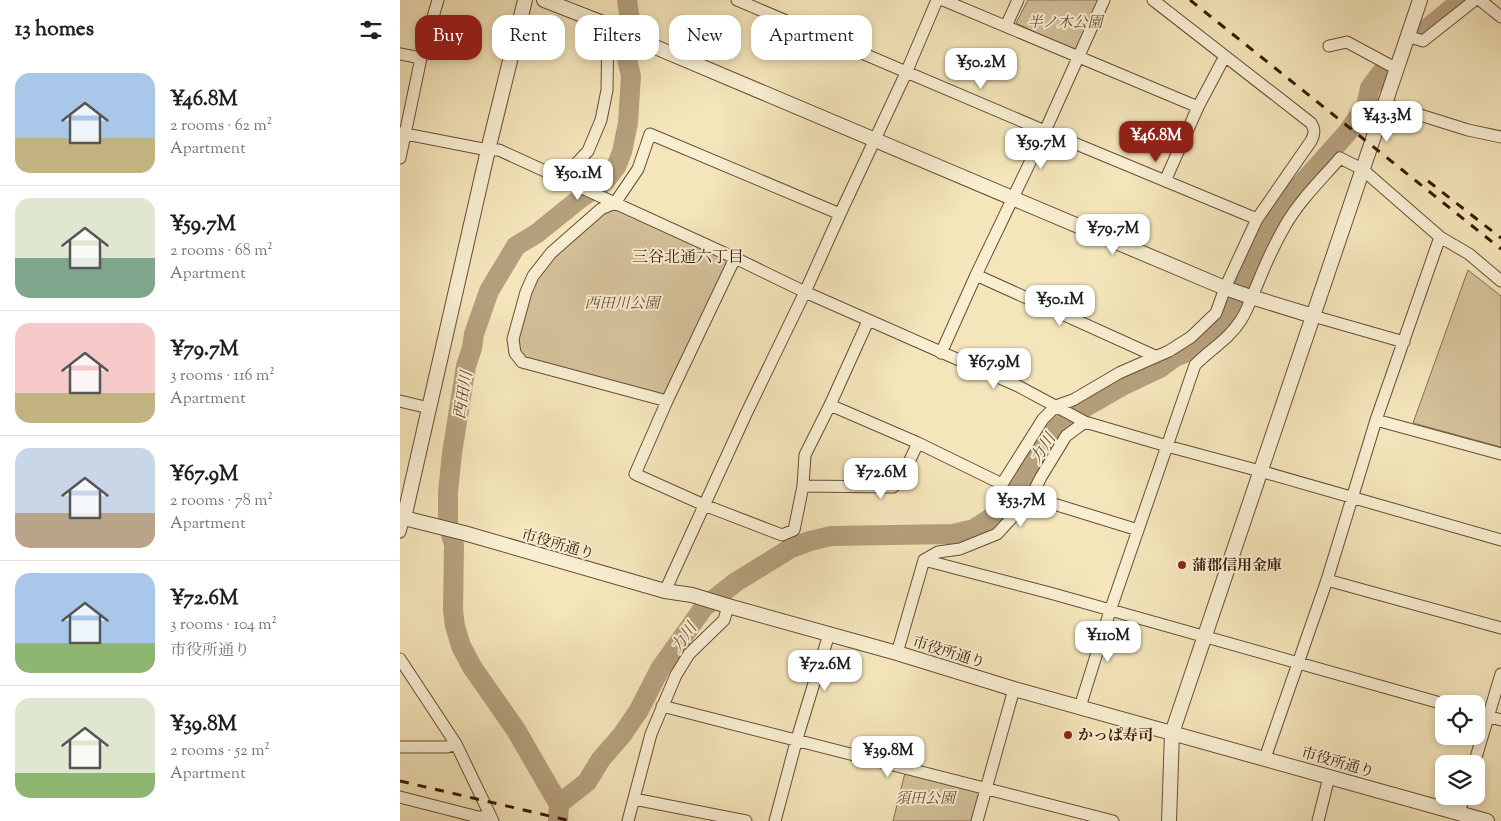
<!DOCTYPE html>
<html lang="en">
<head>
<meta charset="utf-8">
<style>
	body { margin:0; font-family:"Sorts Mill Goudy","Noto Serif JP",serif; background:#f6f6f6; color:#202124; height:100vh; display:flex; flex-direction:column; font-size:19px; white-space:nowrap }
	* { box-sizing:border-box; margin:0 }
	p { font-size:16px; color:#757577 }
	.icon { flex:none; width:28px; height:28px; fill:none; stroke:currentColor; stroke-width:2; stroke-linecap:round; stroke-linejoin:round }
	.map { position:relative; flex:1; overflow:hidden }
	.sheet { display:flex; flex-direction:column; background:#fff; width:400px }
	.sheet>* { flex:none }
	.top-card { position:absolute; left:15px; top:15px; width:475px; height:45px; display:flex; gap:10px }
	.tools { position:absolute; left:1035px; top:695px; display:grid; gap:10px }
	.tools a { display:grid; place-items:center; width:50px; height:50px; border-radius:10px; background:#fff; box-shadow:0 2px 8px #0003; font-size:25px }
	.price { position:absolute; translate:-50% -42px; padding:0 11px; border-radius:10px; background:#fff; color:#222; font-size:16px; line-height:32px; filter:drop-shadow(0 1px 2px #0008) }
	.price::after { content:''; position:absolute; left:50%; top:30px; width:15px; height:11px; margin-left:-8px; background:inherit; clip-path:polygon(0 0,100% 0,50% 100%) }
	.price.selected { background:#8f2418; color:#fff }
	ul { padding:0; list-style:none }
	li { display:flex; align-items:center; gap:15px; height:125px; padding:0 15px }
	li+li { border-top:1px solid #e0e0e0 }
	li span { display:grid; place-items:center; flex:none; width:140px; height:100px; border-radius:15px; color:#555 }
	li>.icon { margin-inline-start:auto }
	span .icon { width:60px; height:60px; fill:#fffc; stroke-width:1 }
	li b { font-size:21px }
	h2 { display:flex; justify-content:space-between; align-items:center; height:60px; padding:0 15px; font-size:21px }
	.tag { padding:0 18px; border-radius:15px; background:#fff; box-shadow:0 2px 8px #0003; font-size:18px; line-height:45px }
	.tag.selected { background:#8f2418; color:#fff }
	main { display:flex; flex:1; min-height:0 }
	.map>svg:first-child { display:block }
</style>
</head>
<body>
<main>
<section class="sheet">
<h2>13 homes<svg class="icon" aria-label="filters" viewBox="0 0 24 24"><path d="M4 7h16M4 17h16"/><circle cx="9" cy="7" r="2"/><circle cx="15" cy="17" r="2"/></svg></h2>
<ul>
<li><span style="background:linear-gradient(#a9c7e8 65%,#c2b280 0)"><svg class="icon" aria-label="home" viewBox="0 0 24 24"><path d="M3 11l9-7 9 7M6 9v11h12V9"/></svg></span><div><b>¥46.8M</b><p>2 rooms · 62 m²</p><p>Apartment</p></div></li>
<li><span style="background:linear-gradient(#dfe7d0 60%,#7fa58c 0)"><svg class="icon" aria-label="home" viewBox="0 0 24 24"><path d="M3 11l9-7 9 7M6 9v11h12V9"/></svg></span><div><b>¥59.7M</b><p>2 rooms · 68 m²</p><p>Apartment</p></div></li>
<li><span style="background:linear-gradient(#f6c9c9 70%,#c2b280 0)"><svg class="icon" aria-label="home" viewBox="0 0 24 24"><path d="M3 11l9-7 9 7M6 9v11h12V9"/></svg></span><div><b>¥79.7M</b><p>3 rooms · 116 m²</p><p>Apartment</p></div></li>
<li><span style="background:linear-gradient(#c9d6e8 65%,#b9a48a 0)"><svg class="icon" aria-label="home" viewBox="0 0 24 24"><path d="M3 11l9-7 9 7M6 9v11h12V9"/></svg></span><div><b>¥67.9M</b><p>2 rooms · 78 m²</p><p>Apartment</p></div></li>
<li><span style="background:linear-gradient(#a9c7e8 70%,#8fb573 0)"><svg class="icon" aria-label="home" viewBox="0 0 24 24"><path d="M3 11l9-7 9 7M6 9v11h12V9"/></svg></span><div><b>¥72.6M</b><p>3 rooms · 104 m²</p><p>市役所通り</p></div></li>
<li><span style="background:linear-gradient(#dfe7d0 75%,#8fb573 0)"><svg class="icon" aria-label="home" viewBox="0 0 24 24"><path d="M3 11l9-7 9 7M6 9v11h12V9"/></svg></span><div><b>¥39.8M</b><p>2 rooms · 52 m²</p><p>Apartment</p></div></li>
</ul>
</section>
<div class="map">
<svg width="1101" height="821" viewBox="0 0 1101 821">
	<rect width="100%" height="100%" fill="#f4e5ba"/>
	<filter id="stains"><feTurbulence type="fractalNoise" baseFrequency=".004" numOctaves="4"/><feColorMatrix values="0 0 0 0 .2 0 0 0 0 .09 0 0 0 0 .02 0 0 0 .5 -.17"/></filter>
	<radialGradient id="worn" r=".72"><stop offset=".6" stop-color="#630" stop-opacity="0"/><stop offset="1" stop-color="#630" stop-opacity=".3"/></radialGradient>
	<path fill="#d4c29b" stroke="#876e50" d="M628,0H698L677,53L616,23Z
		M215,203L335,258L267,401L122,362L115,353L133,276Z
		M1068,270L1101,296V447L1013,423Z
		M506,769L586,790L577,821H493Z"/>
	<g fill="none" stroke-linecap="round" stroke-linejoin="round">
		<path stroke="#b5a07d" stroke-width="20" d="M1024,31L1062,0
			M159,804L187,782L201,759L222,735L239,710L260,669L304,607L336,582L391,548L410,541L431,536L553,534L574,529L591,518L611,498L649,435L661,421L722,386L760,368L775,357L804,345L832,316L843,278L860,242L881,207L947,133L966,106L970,88L981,73
			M158,821L159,804L150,789L116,730L72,667L61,646L55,626L53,610L54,545L48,524V492L52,453L66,366L72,348L74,334L89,291L116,246L136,234L182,197L197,188L206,180L216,167L222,152L228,123L230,91L231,76L227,59L231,28L227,0"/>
		<g stroke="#684d33" stroke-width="13">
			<path id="minor" d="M337,0L645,131L857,219
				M543,0L798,107L825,56
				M1080,0L1101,17
				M606,26L618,0
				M1007,36L1023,41L1075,0
				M929,46L947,42L997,69
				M0,54L21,58
				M985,104L1068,130L1101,137
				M0,133L88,150H99L335,258L405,292L618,386L685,422L767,446L860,471L1101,540
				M0,158L21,58L38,0
				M162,179L188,151L201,120L207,90L208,25
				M765,181L798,107
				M335,258L267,401L235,474L304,505L382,535L394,530L403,486L405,455L430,405
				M576,275L755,356
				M913,316L1004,342
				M468,321L430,405L518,443L602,484L643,419L656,406L673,400L719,373L769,351L791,337L816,313L825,288L857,219L911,141C915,134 915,129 911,123L753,0
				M541,353L576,275L645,131L704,0
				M0,401L29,408
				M267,401L122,362L115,353L113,339L126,292L133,276L151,253L201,209L215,203L238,169L250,134L440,214
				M976,420L1101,454
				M403,486L493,487L500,481L518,443
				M631,497L738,530
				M0,532L4,518
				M524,560L650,593L1044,704
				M927,580L1101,628
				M265,591L346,414L405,292L440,214L506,73L537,0
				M497,653L524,560L538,552L560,549L597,534L631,497L641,477L666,436L685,422
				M0,659L56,744L93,821
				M262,706L713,821
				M680,707L710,611L795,365C811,349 829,339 841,320C848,309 852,296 857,285C865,265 874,245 885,226C899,201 921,180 940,158L962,169L1040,237L1069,254L1101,281
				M1076,713L1101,720
				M0,747H47L56,744
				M865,758L927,580L976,420L1040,237
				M1074,764L1101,674
				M0,797L78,817H91
				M234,799L346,821
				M1059,813L1064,796
				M228,821L251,734L276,675L289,654L324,620L328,606
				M375,821L396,742L429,634
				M577,821L614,689
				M918,821L929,777"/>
		</g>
		<g stroke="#684d33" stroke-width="16">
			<path id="tertiary" d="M144,0L208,25L215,30L825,288L848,296L913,316
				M0,517L64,533L265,591L292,595L328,606L497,653L614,689L1087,821
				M4,518L88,150L125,0
				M769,821L772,733L1020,0"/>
		</g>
		<use href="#minor" stroke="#f8eed2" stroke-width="11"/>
		<use href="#tertiary" stroke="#f8eed2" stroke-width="14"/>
		<path stroke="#3a1a06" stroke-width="3" stroke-dasharray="9 9" stroke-linecap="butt" d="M790,0L1101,249
			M1028,181L1101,238
			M0,781L171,821"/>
	</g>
	<g fill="#8f2418" stroke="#f8eed2" stroke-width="2">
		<circle cx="782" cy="565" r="5"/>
		<circle cx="668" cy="735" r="5"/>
	</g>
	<g text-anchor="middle" stroke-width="4" stroke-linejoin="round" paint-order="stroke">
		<g font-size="15" font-style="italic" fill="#684c33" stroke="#f8eed2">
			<text x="665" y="27">半ノ木公園</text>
			<text x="222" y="308">西田川公園</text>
			<text x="525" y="803">須田公園</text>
		</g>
		<g font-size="15" fill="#3a1a06" stroke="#f8eed2">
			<text transform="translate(158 544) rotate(16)" y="5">市役所通り</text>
			<text transform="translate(549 652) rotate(17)" y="5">市役所通り</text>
			<text transform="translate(938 762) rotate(16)" y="5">市役所通り</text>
		</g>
		<g font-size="15" font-weight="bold" fill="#3a1a06" stroke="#f8eed2" text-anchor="start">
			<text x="792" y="570">蒲郡信用金庫</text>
			<text x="678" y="740">かっぱ寿司</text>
		</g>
		<g font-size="16" fill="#3a1a06" stroke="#f8eed2">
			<text x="288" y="262">三谷北通六丁目</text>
		</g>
		<g font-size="16" font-style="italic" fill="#654930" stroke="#f8eed2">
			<text transform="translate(62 395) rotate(-81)" y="6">西田川</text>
			<text transform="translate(642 448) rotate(-57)" y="6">力川</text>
			<text transform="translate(283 637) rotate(-54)" y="6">力川</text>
		</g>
	</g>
	<rect width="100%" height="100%" filter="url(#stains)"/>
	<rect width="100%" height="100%" fill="url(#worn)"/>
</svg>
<div class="tools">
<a><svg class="icon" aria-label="locate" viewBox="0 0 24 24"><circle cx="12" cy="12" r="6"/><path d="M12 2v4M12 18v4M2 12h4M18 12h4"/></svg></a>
<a><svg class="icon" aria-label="layers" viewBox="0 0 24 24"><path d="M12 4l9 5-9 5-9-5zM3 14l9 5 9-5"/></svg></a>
</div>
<b class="price" style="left:581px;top:90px">¥50.2M</b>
<b class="price" style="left:987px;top:143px">¥43.3M</b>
<b class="price selected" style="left:756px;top:163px">¥46.8M</b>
<b class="price" style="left:641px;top:170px">¥59.7M</b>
<b class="price" style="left:178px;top:201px">¥50.1M</b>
<b class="price" style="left:713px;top:256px">¥79.7M</b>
<b class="price" style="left:660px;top:327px">¥50.1M</b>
<b class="price" style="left:594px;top:390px">¥67.9M</b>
<b class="price" style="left:481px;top:500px">¥72.6M</b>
<b class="price" style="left:621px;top:528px">¥53.7M</b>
<b class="price" style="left:708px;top:663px">¥110M</b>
<b class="price" style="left:425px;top:692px">¥72.6M</b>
<b class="price" style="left:488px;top:778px">¥39.8M</b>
<div class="top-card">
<a class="tag selected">Buy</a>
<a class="tag">Rent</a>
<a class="tag">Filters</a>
<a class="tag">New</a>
<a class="tag">Apartment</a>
</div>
</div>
</main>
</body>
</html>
